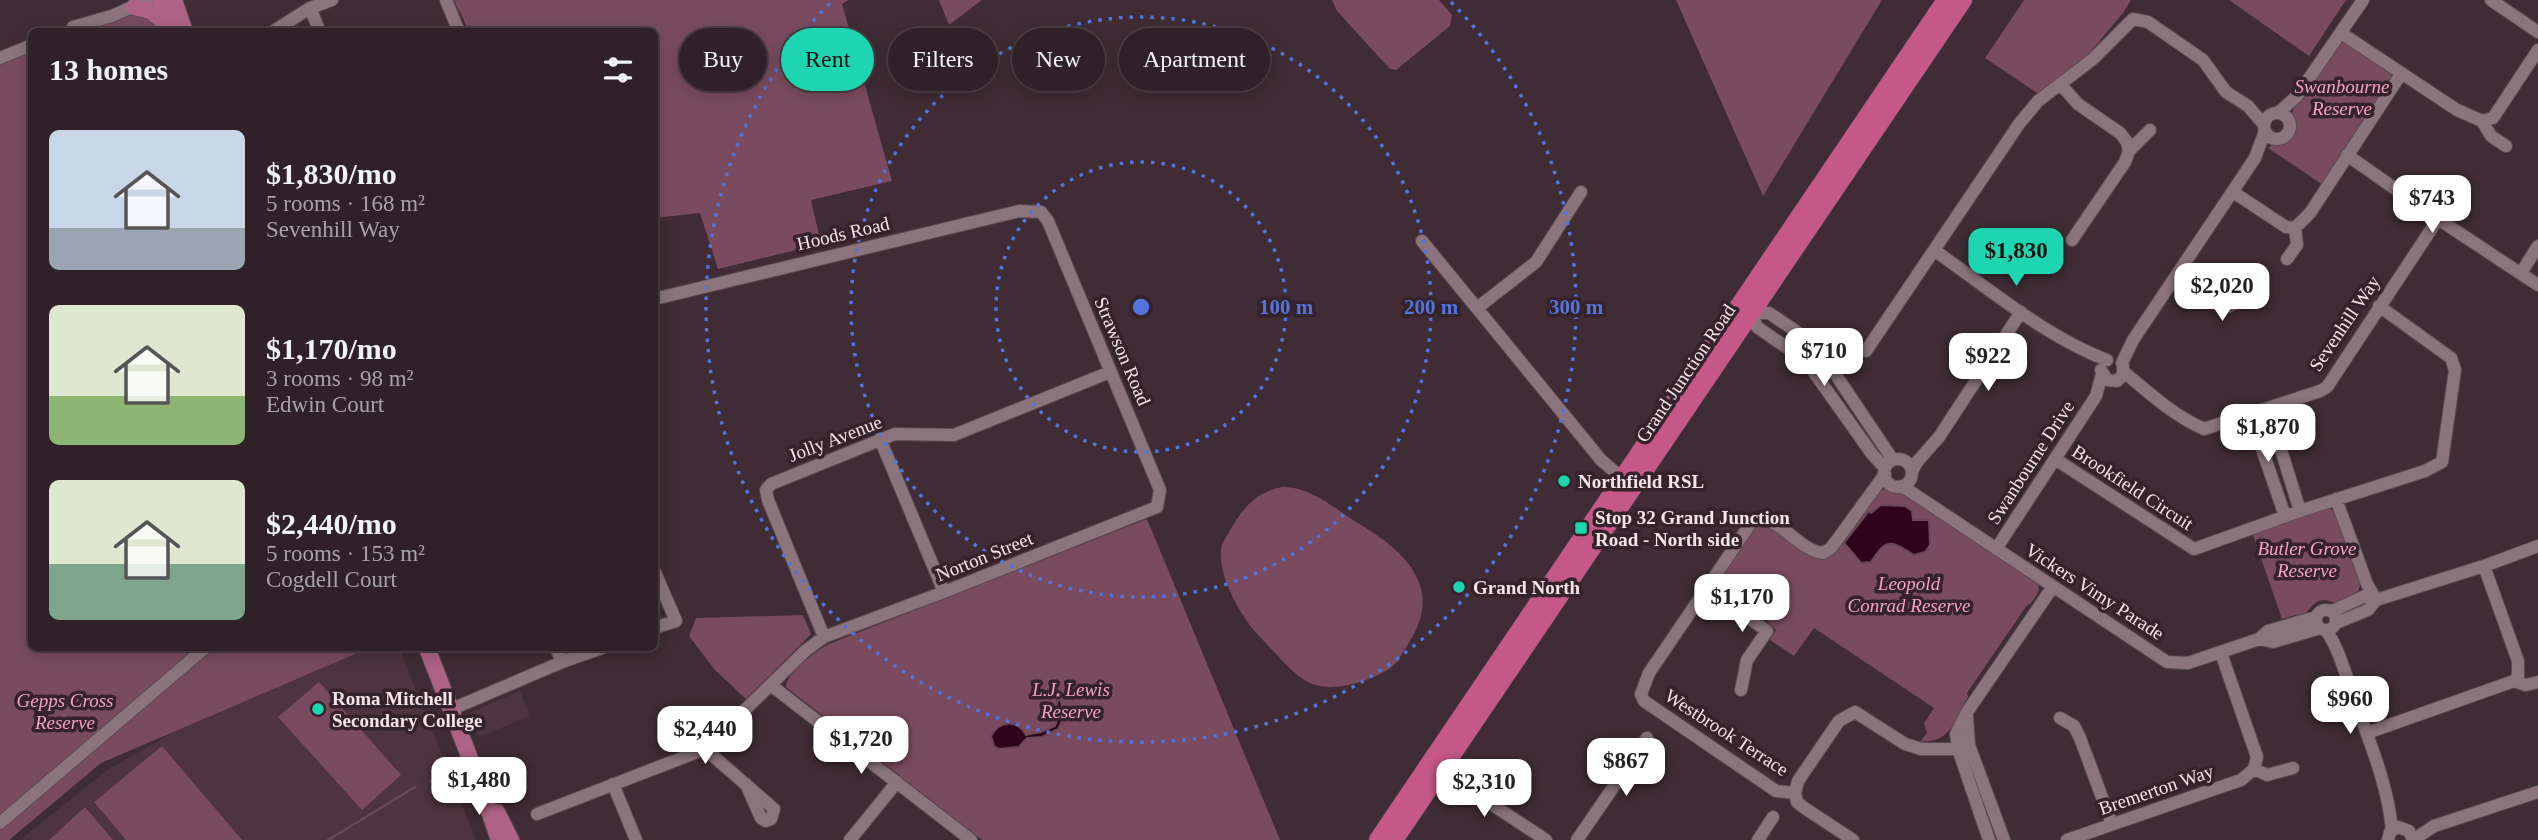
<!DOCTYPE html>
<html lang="en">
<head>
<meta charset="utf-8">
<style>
	body { margin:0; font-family:"Times New Roman",serif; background:#37292f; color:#f1f3f6; height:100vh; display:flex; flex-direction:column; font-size:26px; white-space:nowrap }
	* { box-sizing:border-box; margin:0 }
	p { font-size:23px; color:#a7a3a7 }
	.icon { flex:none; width:38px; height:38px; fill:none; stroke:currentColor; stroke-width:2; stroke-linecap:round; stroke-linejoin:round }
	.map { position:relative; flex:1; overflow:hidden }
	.drawer { position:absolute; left:28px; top:28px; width:630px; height:623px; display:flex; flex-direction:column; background:#2f2127; border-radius:10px; box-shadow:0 4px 18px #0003,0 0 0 2px #4a3e44 }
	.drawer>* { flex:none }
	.guide { position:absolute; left:679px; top:28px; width:665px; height:63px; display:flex; gap:14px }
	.price { position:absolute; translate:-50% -60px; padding:0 16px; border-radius:14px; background:#fff; color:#222; font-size:23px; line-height:46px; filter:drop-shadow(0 2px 4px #0008) }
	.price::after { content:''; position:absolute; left:50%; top:42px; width:21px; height:16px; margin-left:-10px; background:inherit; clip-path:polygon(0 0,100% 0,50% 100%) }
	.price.selected { background:#1dd5b1; color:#111 }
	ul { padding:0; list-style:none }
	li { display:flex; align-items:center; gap:21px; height:175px; padding:0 21px }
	li span { display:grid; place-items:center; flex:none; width:196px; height:140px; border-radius:10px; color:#555 }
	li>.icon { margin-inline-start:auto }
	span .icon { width:84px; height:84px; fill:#fffc; stroke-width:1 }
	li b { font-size:30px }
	h2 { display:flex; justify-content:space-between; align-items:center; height:84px; padding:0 21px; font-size:30px }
	.pill { padding:0 24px; border-radius:32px; background:#2f2127; box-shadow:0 4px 18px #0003,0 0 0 2px #4a3e44; font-size:24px; line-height:63px }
	.pill.selected { background:#1dd5b1; color:#111 }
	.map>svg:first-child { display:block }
</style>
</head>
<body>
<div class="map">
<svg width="2538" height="840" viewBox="0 0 2538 840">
	<rect width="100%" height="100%" fill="#3f2c34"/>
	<path fill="#4d343e" d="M319,648H399L476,840H20L106,771Z
		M520,691L530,716L479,737L469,713Z"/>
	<path fill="#7a4b5e" d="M454,0H849L842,4L892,181L811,200L821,244L718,269L700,213L655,218L654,32L469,31Z
		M939,0H982L949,25Z
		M1332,0H1439L1452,15L1450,26L1396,70L1390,69L1337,11Z
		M1676,0H1882L1763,196Z
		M2024,0H2131L2123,13L2082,62L2037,93L1985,58Z
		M2229,0H2346L2309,56Z
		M134,7L173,32H62Z
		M2344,41L2391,73L2392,80L2323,185L2268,148C2276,141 2290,140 2293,129C2294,122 2291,117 2293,110L2335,48Z
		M31,44L32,648H369L101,763L9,840H0V57Z
		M1282,487C1309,486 1331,506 1353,520C1377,535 1406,552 1418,580C1429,606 1419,628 1405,649C1401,655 1398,662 1393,666C1375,680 1334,693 1312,684C1292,675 1277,654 1261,638C1241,618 1215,573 1222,544C1239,516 1248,494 1282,487Z
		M1890,487L1901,489L2038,582C2041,592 2036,597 2030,604L2027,605L1967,693L1968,697C1953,722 1953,741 1920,742L1927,733L1924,723L1934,708L1814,628L1794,656L1770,640L1776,630L1767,621L1772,608L1765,602L1757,612H1749L1716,589L1715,585L1753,526L1763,524L1820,556L1877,492Z
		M2329,508L2337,514L2360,583C2360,594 2353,595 2344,598L2342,603C2335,604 2332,601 2325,600C2313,600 2310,611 2301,617L2296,615L2282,619L2252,532Z
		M1147,519L1280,840H982L786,687C786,673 816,651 829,644Z
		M803,615L811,634L746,699L715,670L689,636L696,618Z
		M319,682L401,775L362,810L278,717Z
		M162,746L242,840H126L94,802Z
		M85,807L113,840H49Z"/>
	<path fill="#2f041a" stroke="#6a4858" stroke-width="2" d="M1881,505L1905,506L1912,511L1913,520H1929L1930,545L1925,552L1914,555C1891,541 1887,537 1871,562L1861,563L1844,543L1869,511L1871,513Z
		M1057,700L1061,701L1063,719L1058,729L1042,737L1027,738L1019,747L999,749L994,746L991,736C1000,720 1017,719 1026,735L1041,732L1055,726L1058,718Z"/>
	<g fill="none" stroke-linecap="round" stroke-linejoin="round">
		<path stroke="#6a4858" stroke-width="2.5" d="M430,781L462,766
			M328,840L415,787"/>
		<g stroke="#5b4b51" stroke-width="14">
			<path id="minor" d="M446,0L459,32
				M2491,0L2538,32
				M310,8L320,32
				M73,27L112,16L147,0
				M272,32L310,8L332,0
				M2341,33L2457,110L2482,121L2493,118L2538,50
				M0,58L32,45
				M2061,85L2078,104L2120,133L2127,142L2129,151L2125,162L2072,240
				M2278,113L2297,96L2363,0
				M2264 126a13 13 0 1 1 26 0a13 13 0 1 1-26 0Z
				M2482,121L2491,136L2506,146
				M2129,151L2150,130
				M2347,155L2438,219L2538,285
				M2233,192L2286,227L2295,228L2310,213L2401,74
				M1422,241L1601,460L1628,483
				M1934,250C1988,288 2046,337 2107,360
				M2287,259L2297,245L2295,228
				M2521,273L2538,246
				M2176,277L2215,303L2227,307L2253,295L2261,284
				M1477,308L1536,262L1581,192
				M1866,351L2019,124L2038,101L2093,59L2133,19L2148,22L2203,60L2226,92L2248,106L2264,125
				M2122,363L2133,340L2255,158L2265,131
				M2101,370L2107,380L2117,381L2123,375V365
				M2124,372C2149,393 2173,415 2204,429L2320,391L2327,387L2438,219
				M2268,408L2300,511
				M2250,414L2285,516
				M880,439L944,592
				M2055,459L2194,549L2300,511L2425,471L2442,462L2455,370L2451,358L2379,306
				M1884 473a14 14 0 1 1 28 0a14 14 0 1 1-28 0Z
				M1885,468L1872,454L1806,361L1757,327L1751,313H1769L1815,344L1893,460
				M1912,471L1917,462L1939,437L2021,312
				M1902,486L2167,662L2188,663L2259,639L2268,631L2316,617
				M2336,499L2367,584L2376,600
				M1996,549L2096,396L2102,374
				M654,570L676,621L654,628
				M1706,587L1767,631L1747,660L1741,690
				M2316 620a10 10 0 1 1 20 0a10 10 0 1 1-20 0Z
				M2332,611L2365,596L2376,600
				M2336,623L2368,610L2376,600L2484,566L2538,546
				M2326,630C2339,649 2345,673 2353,695C2368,738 2388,784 2392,830
				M824,637L768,500L766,490L771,484L895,434L954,435L1110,372
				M2259,639L2273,642L2320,628
				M556,648L562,662
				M2514,681L2526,685L2538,682
				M772,686L971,840
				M452,709L562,662L602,648
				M1967,716L1969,745L2004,840
				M2060,718L2074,726L2080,738L2112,824
				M2367,733L2514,681L2518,676V661L2484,566
				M705,749L774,809L771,819L766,821L761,818L746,784
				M2254,769L2267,775L2293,768
				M1441,771L1546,840
				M613,784L636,840
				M1795,793L1798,781L1839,721L1855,712L1905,744L1921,749H1958
				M537,814L705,749L805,651L824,637L944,592L1157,507L1160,490L1048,221L1041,212L1019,211L654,299
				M0,823L205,648
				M850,840L897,782
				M1577,840L1647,738
				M1758,840L1773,817
				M1853,840L1803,807L1797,802L1795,793L1776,791L1644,701L1641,694L1649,673L1753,520C1780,514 1797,550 1823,553L1830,549L1837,540L1885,474
				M1989,840L1958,749L1956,734L1967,712L2052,588
				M2067,840L2241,780L2254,769L2257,757L2221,653
				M2388,840L2390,832L2398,827L2409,831L2413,840
				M2413,840L2434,826L2538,792"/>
		</g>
		<g stroke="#5b4b51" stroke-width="18">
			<path id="major" d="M160,0L171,26
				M174,0L185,32
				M134,7L150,11L172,28
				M427,648L478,779L499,840
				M497,812L511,840"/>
		</g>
		<g stroke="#5b4b51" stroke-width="19">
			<path id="highway" d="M1378,840L1946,0
				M1394,840L1963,0"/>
		</g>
		<use href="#minor" stroke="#8b747c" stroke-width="12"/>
		<use href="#major" stroke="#ae6384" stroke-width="16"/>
		<use href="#highway" stroke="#c55889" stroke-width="18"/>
	</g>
	<g fill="none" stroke="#5274dc" stroke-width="3.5" stroke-dasharray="3.5 7">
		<circle cx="1141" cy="307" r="145"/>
		<circle cx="1141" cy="307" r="290"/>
		<path d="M1451 2A435 435 0 1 1 831 2"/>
	</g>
	<g fill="#1dd5b1" stroke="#35222a" stroke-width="2.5">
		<circle cx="1564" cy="481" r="7"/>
		<rect x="1574" y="521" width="14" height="14" rx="3.5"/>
		<circle cx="1459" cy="587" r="7"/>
		<circle cx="318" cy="709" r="7"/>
	</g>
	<g text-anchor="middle" stroke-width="7" stroke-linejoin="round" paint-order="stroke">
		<g font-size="19" font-style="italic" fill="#f4a2c2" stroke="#35222a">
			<text x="2342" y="93">Swanbourne<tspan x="2342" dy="22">Reserve</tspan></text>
			<text x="2307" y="555">Butler Grove<tspan x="2307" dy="22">Reserve</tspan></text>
			<text x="1909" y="590">Leopold<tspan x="1909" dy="22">Conrad Reserve</tspan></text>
			<text x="1071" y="696">L.J. Lewis<tspan x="1071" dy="22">Reserve</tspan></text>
			<text x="65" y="707">Gepps Cross<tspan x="65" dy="22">Reserve</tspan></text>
		</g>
		<g font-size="19" fill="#f3e6ea" stroke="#35222a">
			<text transform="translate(843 233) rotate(-13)" y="7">Hoods Road</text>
			<text transform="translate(2344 323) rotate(-56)" y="7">Sevenhill Way</text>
			<text transform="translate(1123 351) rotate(67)" y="7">Strawson Road</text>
			<text transform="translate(1685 373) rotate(-56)" y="7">Grand Junction Road</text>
			<text transform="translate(835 438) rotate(-21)" y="7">Jolly Avenue</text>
			<text transform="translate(2030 462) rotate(-57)" y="7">Swanbourne Drive</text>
			<text transform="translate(2133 487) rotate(33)" y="7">Brookfield Circuit</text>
			<text transform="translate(984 556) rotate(-22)" y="7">Norton Street</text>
			<text transform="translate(2095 591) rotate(33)" y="7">Vickers Vimy Parade</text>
			<text transform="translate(1727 732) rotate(33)" y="7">Westbrook Terrace</text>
			<text transform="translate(2156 789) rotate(-19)" y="7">Bremerton Way</text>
		</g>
		<g font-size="19" font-weight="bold" fill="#f3e6ea" stroke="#35222a" text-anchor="start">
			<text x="1578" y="488">Northfield RSL</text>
			<text x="1595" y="524">Stop 32 Grand Junction<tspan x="1595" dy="22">Road - North side</tspan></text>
			<text x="1473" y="594">Grand North</text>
			<text x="332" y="705">Roma Mitchell<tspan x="332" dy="22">Secondary College</tspan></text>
		</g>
	</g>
	<circle cx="1141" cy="307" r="10" fill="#5274dc" stroke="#35222a" stroke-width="3.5"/>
	<g font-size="21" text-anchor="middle" font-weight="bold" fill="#5274dc" stroke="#35222a" stroke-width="7" stroke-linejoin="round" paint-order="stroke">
		<text x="1286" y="314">100 m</text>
		<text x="1431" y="314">200 m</text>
		<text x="1576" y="314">300 m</text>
	</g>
</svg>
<b class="price" style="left:2432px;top:235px">$743</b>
<b class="price selected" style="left:2016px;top:288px">$1,830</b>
<b class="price" style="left:2222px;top:323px">$2,020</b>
<b class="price" style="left:1824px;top:388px">$710</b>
<b class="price" style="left:1988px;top:393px">$922</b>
<b class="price" style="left:2268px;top:464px">$1,870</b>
<b class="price" style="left:1742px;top:634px">$1,170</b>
<b class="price" style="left:2350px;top:736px">$960</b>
<b class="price" style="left:705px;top:766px">$2,440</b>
<b class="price" style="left:861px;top:776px">$1,720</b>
<b class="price" style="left:1626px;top:798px">$867</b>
<b class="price" style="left:479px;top:817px">$1,480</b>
<b class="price" style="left:1484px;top:819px">$2,310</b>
<div class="guide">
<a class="pill">Buy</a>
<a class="pill selected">Rent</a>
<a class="pill">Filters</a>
<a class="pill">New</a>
<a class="pill">Apartment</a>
</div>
<section class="drawer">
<h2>13 homes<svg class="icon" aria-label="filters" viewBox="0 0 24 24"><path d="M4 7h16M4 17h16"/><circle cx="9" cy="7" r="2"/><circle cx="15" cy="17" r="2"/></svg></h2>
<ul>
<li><span style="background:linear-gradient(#c9d6e8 70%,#9aa5b1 0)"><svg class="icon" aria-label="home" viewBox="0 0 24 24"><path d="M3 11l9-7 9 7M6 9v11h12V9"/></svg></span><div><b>$1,830/mo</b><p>5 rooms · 168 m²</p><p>Sevenhill Way</p></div></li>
<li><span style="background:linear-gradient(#dfe7d0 65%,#8fb573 0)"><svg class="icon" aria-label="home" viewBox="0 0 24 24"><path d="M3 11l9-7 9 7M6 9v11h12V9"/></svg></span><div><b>$1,170/mo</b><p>3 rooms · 98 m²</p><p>Edwin Court</p></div></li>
<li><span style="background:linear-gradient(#dfe7d0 60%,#7fa58c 0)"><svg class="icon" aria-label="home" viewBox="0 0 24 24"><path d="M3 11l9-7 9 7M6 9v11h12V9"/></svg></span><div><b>$2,440/mo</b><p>5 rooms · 153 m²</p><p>Cogdell Court</p></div></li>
</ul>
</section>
</div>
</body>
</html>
